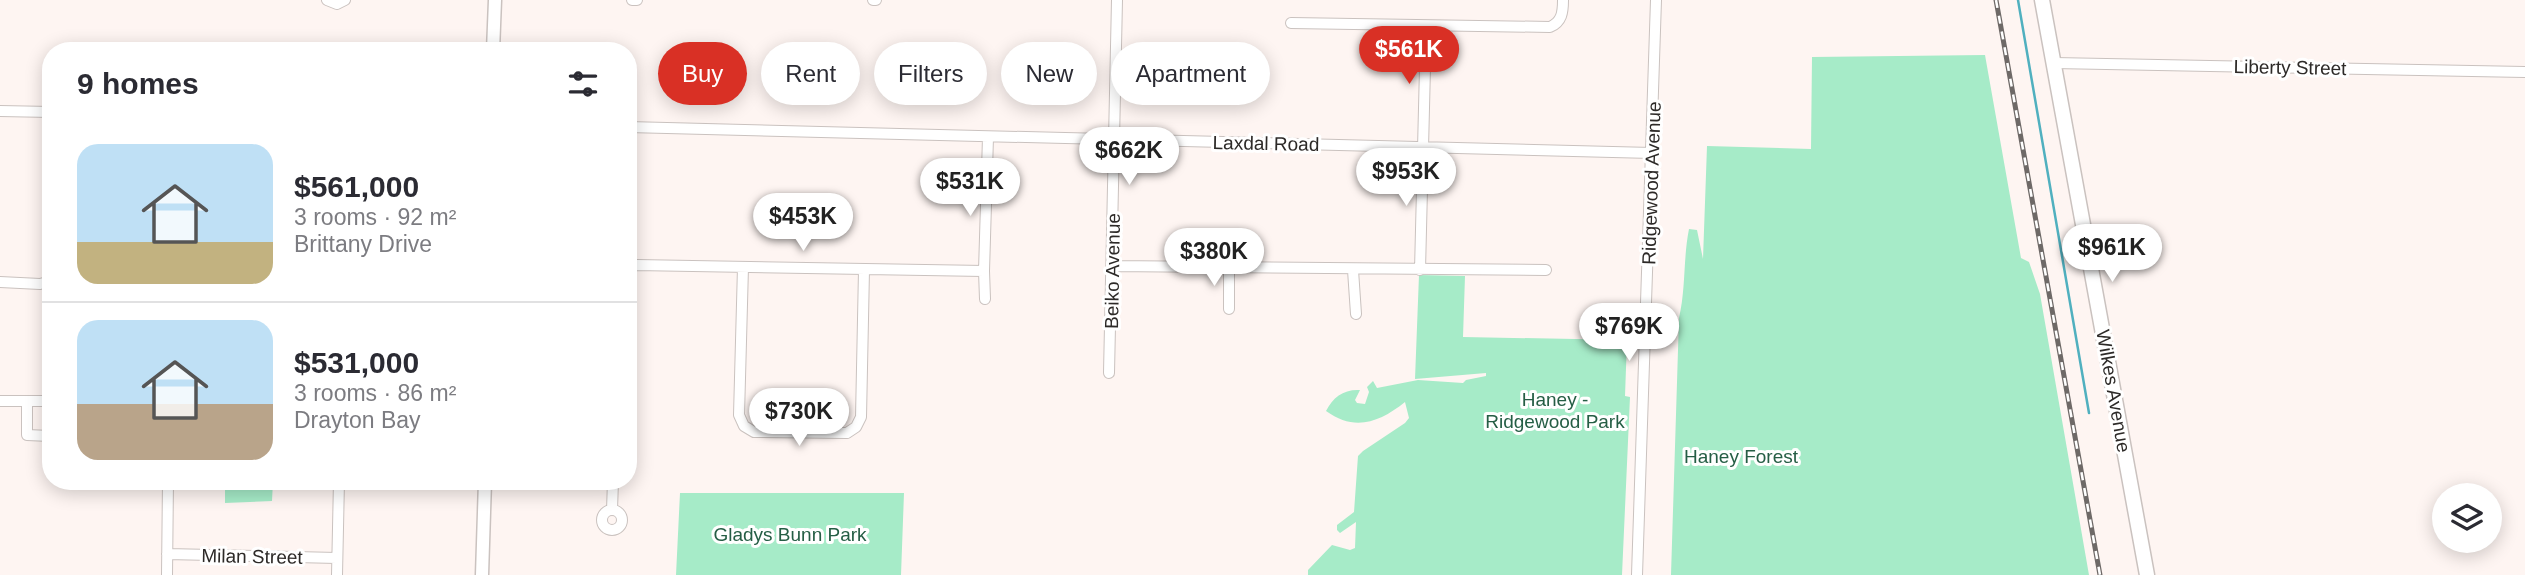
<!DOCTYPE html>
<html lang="en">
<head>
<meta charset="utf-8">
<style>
	body { margin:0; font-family:Arial,sans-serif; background:#f7f7f7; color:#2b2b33; height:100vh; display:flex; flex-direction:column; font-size:26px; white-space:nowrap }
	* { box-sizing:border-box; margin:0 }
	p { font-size:23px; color:#7c7c81 }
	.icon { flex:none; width:38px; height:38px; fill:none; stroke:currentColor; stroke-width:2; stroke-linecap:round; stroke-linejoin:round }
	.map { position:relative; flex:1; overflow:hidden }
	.drawer { position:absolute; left:42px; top:42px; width:595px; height:448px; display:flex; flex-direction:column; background:#fff; border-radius:28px; box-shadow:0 4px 18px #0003 }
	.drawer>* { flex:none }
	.hud { position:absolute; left:658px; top:42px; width:665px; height:63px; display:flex; gap:14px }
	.fabs { position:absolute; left:2432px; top:483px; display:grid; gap:14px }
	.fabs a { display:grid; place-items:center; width:70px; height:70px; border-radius:50%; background:#fff; box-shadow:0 4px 18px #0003; font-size:35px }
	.price { position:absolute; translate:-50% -60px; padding:0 16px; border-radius:24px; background:#fff; color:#222; font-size:23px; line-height:46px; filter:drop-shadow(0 2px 4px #0008) }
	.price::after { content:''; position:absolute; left:50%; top:42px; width:21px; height:16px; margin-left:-10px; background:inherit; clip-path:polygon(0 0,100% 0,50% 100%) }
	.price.current { background:#d93025; color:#fff }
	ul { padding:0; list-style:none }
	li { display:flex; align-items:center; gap:21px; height:175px; padding:0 35px }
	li+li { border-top:2px solid #e1e1e2 }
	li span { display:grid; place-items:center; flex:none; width:196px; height:140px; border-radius:21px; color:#555 }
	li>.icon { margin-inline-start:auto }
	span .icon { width:84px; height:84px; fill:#fffc; stroke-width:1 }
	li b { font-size:30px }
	h2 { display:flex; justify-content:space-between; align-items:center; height:84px; padding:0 35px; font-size:30px }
	.pill { padding:0 24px; border-radius:32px; background:#fff; box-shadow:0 4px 18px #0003; font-size:24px; line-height:63px }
	.pill.current { background:#d93025; color:#fff }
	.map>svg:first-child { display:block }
</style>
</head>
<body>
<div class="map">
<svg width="2525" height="575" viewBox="0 0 2525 575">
	<rect width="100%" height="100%" fill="#fef5f2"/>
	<path fill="#a6ebc8" d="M1985,55L2021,258L2029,262L2040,294L2089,575H1671L1679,318C1686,288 1683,259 1689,229L1697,230L1703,259L1707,146L1811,149L1812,57Z
		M1419,275L1465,276L1463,337L1627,340L1625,396L1630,397L1622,575H1308V570L1332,545L1350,550L1355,548L1356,522L1340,533L1337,530V525L1354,512L1358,456L1363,451L1405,423L1409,418L1405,402C1380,422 1355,432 1326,411C1333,397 1344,389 1360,390L1355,400L1357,403L1365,404L1369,392L1367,387L1373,381L1377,388L1418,380L1463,383L1466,380L1486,376V373L1415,379Z
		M225,481H273L272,501L225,503Z
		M680,493H904L901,575H676Z"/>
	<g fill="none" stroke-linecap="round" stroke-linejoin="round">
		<path stroke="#50b0bf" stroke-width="2.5" d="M2018,0L2089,413"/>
		<g stroke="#cac2bf" stroke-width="12">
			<path id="minor" d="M327,0L337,4L345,0
				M632,0H637
				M873,0H876
				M1291,23L1550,27C1562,22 1563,12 1563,0
				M2054,63L2525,72
				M0,111L51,112
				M628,127L1652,153
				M1112,266L1546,270
				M628,267L636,265L984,271
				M743,267L739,415L744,426L754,432L847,433L856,427L861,417L864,270
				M1229,267V309
				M1353,270L1356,314
				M1420,270L1426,27
				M0,282L40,284L51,281
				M985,299L984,271L988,137
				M1109,373L1117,0
				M0,401H51
				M27,401V435L50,436L51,402
				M602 520a10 10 0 1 1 20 0a10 10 0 1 1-20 0Z
				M612,510L613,481
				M167,554L337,558
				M167,575L168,481
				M337,575L339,481
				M1637,575L1656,0"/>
		</g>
		<g stroke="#cac2bf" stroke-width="15">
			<path id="tertiary" d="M493,51L495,0
				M482,575L485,481"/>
		</g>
		<g stroke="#cac2bf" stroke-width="17">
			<path id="secondary" d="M2042,0L2147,575"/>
		</g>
		<use href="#minor" stroke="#fff" stroke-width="10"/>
		<use href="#tertiary" stroke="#fff" stroke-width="12"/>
		<use href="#secondary" stroke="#fff" stroke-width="14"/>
		<g stroke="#6e6967" stroke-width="5">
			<path id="rail" d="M1996,0L2100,575"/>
		</g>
		<use href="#rail" stroke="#fff" stroke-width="2.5" stroke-dasharray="8" stroke-linecap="butt"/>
	</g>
	<g text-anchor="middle" stroke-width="6" stroke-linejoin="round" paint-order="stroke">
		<g font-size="19" fill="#2d2a28" stroke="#fff">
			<text transform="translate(2290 67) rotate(1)" y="7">Liberty Street</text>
			<text transform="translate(1266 143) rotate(1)" y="7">Laxdal Road</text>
			<text transform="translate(1651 183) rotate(-88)" y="7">Ridgewood Avenue</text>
			<text transform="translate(1112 271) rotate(-89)" y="7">Beiko Avenue</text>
			<text transform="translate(2114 391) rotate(80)" y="7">Wilkes Avenue</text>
			<text transform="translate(252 556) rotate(1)" y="7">Milan Street</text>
		</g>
		<g font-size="19" fill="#255e45" stroke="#fff">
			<text x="1555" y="406">Haney -<tspan x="1555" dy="22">Ridgewood Park</tspan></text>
			<text x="1741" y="463">Haney Forest</text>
			<text x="790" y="541">Gladys Bunn Park</text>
		</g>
	</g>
</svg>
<div class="fabs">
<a><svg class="icon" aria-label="layers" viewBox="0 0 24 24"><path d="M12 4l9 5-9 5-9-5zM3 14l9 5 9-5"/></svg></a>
</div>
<b class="price current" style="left:1409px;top:86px">$561K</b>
<b class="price" style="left:1129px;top:187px">$662K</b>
<b class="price" style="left:1406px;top:208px">$953K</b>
<b class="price" style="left:970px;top:218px">$531K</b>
<b class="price" style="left:803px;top:253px">$453K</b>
<b class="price" style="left:2112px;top:284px">$961K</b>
<b class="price" style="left:1214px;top:288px">$380K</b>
<b class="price" style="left:1629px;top:363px">$769K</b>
<b class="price" style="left:799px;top:448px">$730K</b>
<div class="hud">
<a class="pill current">Buy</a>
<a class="pill">Rent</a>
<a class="pill">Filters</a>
<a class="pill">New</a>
<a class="pill">Apartment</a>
</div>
<section class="drawer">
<h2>9 homes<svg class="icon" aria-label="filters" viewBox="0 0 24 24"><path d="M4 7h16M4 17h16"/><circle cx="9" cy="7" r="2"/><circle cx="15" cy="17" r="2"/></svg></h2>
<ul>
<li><span style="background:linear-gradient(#bfe0f5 70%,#c2b280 0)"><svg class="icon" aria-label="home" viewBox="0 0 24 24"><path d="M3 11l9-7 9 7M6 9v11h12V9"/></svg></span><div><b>$561,000</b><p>3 rooms · 92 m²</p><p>Brittany Drive</p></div></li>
<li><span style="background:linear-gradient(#bfe0f5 60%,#b9a48a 0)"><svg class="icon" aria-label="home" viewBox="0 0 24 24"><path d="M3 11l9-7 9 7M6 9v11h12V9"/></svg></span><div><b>$531,000</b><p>3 rooms · 86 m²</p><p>Drayton Bay</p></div></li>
</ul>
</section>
</div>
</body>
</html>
